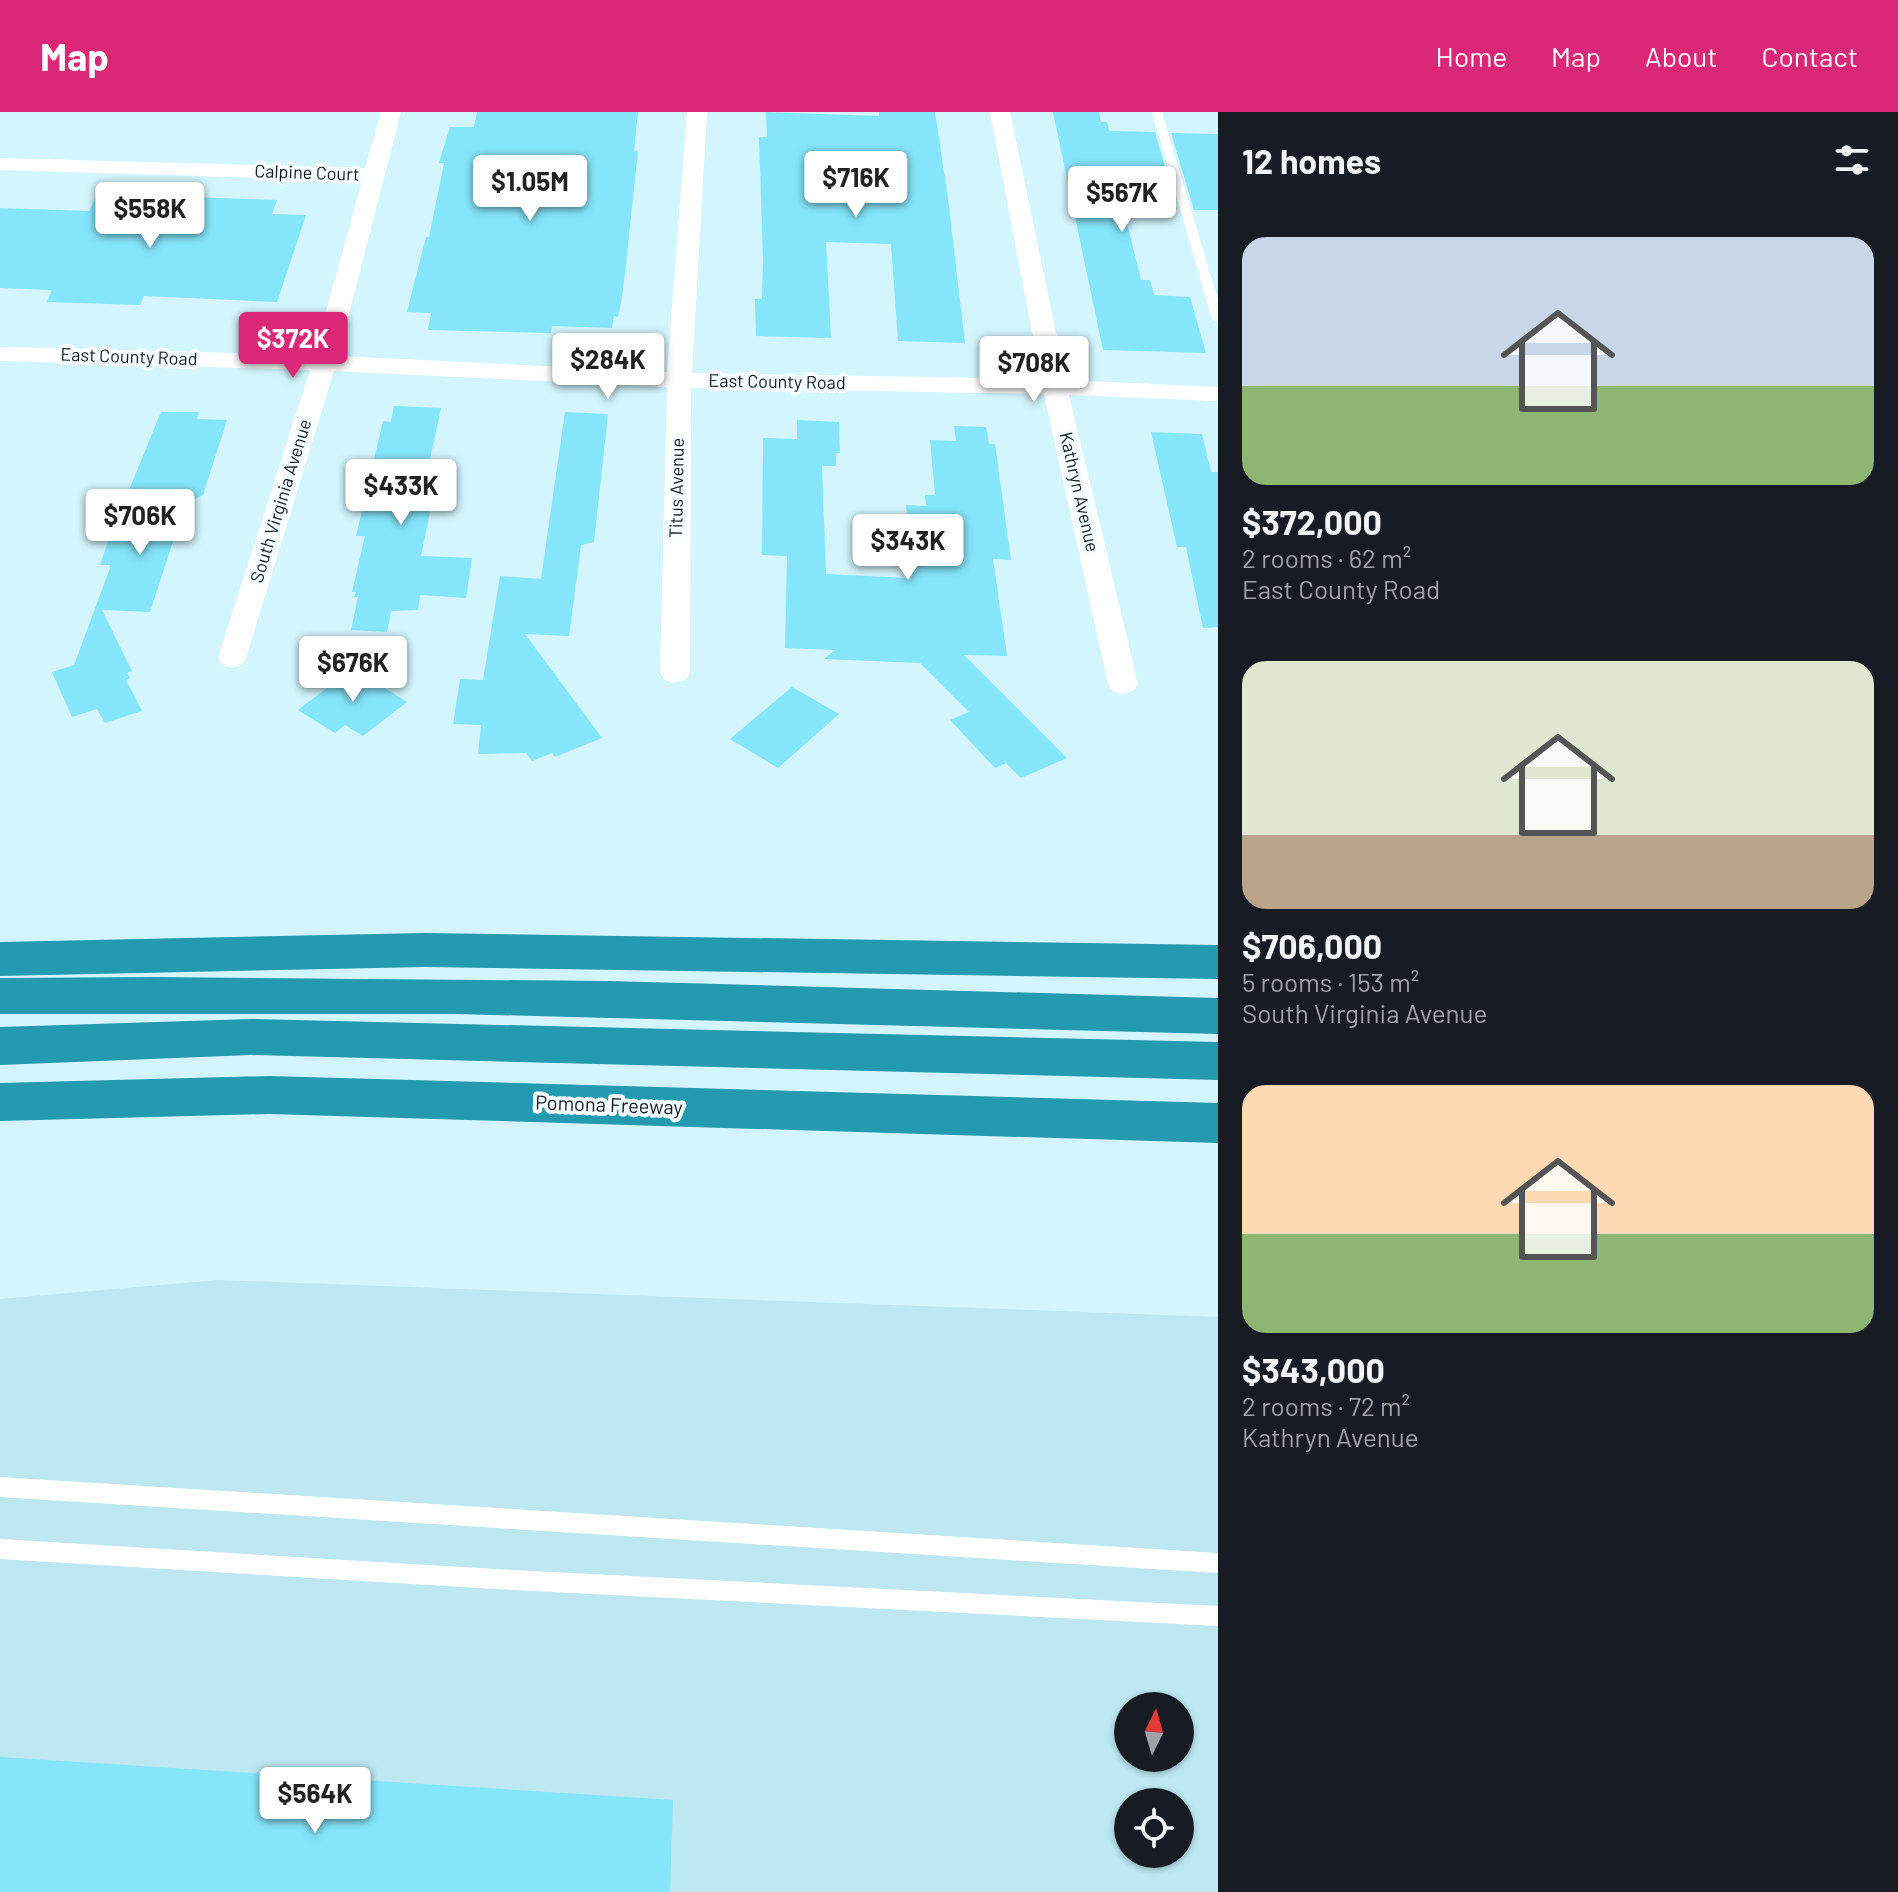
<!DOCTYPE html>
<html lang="en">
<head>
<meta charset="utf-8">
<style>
	body { margin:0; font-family:Barlow,sans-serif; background:#242831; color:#f1f3f6; height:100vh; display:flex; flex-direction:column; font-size:30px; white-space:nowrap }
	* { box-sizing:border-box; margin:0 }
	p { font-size:26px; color:#9ea1a6 }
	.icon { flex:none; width:44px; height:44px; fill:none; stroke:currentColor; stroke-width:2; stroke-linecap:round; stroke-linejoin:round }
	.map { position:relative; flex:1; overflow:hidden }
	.drawer { display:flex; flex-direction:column; background:#171b24; width:680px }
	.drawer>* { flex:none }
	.needle { width:52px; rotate:5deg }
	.buttons { position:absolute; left:1114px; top:1580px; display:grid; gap:16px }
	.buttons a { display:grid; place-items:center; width:80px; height:80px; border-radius:50%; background:#171b24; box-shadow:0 2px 6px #0004; font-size:40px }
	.price { position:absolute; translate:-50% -68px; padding:0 18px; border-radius:8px; background:#fff; color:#222; font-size:26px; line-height:52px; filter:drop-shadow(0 2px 4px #0008) }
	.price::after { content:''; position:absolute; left:50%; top:48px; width:24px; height:18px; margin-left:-12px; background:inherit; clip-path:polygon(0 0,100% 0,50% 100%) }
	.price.selected { background:#db2777; color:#fff }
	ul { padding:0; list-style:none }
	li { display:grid; align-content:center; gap:16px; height:424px; padding:0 24px }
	li span { display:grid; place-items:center; height:248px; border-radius:24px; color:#555 }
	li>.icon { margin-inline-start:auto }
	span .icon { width:144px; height:144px; fill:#fffc; stroke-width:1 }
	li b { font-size:34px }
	h2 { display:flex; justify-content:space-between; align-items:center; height:96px; padding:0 24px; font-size:34px }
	header { display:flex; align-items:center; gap:48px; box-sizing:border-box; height:112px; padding:0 40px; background:#db2777; color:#fff }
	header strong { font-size:38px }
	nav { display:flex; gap:44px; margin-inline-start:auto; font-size:28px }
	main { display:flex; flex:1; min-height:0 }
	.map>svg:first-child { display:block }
</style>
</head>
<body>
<header>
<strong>Map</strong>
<nav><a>Home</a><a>Map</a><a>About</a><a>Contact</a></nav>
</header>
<main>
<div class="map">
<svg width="1218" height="1780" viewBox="0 0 1218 1780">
	<rect width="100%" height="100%" fill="#d3f5fd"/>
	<path fill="#bde7f1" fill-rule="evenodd" d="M218,1168L1218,1205V1780H0V1187ZM1128,1594H1180V1646H1128ZM1128,1690H1180V1742H1128Z"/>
	<path fill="#85e5fa" d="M477,0H638L634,39H638L623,179L618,205L614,204L612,216L552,214L551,221L428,218L431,201L407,200L426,125H429L444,51H439L450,15H474Z
		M766,0L879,4V0H935L948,87L965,231L898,229L891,132L826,130L831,226L756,224L755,187H762L763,147L759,25H767Z
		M1053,0H1099L1101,10H1107L1109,19L1155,20L1177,97L1123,95L1141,168H1150L1154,183L1190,185L1206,241L1103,238Z
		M1171,21L1218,22V98H1194Z
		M161,84L277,88L272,102L306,103L277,190L144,184L140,193L47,190L52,178L0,176V96L89,99L96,85L159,88Z
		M394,294L441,296L421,389L432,390L421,444L472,446L466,486L420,483L418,498L391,499L387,520L351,518L358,485H354L356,480H352L365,424H356L383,309L391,310Z
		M161,300H199L197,307L227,308L203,383L193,388L183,417H177L150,500L102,498L132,559L127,561L130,566L126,568L142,599L105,611L97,597L72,605L52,560L74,553L109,459L110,453H100L124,382L127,383Z
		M565,300L608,302L594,430L581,433L569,524L525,522L602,626L555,645L552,641L532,649L526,641L478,642L481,613L453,612L460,567L483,568L500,464L541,467Z
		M797,308L839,310L840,341H836V354H822L826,462L908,466L903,411H908L906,393L926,394L925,383H935L930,328L956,329L954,314L986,315L989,332H995L1011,448L993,447L1007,544L964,543L1067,646L1021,666L1006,651L995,656L950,608L969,600L920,551L824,547L835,538L785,536L787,444L762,443L763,326L797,327Z
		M1151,320L1202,322L1211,360H1218V515L1203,516L1186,435H1177Z
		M353,556L407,590L363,624L345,613L335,621L298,598Z
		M792,575L839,602L778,656L730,627Z
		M0,1645L673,1688L670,1780H0Z"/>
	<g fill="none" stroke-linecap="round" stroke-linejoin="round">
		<path fill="#fff" fill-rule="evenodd" d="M1152,0H1162L1218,188V210L1212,207Z
			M0,1365L1218,1441V1461L0,1385Z
			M0,1427L495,1457L1218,1494V1514L495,1477L0,1447Z"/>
		<path fill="#fff" fill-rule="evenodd" d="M381,0H401L338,244L667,260L687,0H707L692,261L1041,267L990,0H1010L1066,268L1218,275V289L1069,283L1138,572L1133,579L1123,582L1113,579L1108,572L1044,282L691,276L690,561L685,568L675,571L665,568L660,561L667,275L334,259L246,546L242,553L232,556L222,553L218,546L310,258L0,249V235L314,243L362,69L0,58V46L365,56Z"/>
		<path fill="#239ab0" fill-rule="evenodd" d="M425,821L1218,833V867L425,855L0,864V830Z
			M152,865L609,869L1218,886V922L457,902H0V866Z
			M251,907L1218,930V968L251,943L0,953V915Z
			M269,964L1218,991V1031L269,1002L0,1009V971Z"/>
	</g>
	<g text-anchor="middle" stroke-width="8" stroke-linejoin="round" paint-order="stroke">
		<g font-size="18" fill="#0f1b1e" stroke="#f6fdfe">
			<text transform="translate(307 61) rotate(2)" y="6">Calpine Court</text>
			<text transform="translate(129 245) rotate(2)" y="6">East County Road</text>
			<text transform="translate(777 270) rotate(1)" y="6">East County Road</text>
			<text transform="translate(677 376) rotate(-89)" y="6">Titus Avenue</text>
			<text transform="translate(1079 380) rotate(77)" y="6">Kathryn Avenue</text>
			<text transform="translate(281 389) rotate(-73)" y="6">South Virginia Avenue</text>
		</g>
		<g font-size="20" fill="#0f1b1e" stroke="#f6fdfe">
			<text transform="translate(609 993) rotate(2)" y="7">Pomona Freeway</text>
		</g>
	</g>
</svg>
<div class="buttons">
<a><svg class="needle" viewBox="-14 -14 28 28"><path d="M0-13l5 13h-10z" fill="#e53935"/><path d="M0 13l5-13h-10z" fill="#9ea1a6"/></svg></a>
<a><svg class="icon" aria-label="locate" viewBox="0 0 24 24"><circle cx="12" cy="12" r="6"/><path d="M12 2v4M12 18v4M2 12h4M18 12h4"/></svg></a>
</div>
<b class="price" style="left:856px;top:107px">$716K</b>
<b class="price" style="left:530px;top:111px">$1.05M</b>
<b class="price" style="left:1122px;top:122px">$567K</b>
<b class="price" style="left:150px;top:138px">$558K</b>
<b class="price selected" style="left:293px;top:268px">$372K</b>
<b class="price" style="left:608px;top:289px">$284K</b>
<b class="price" style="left:1034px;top:292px">$708K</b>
<b class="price" style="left:401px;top:415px">$433K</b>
<b class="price" style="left:140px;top:445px">$706K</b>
<b class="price" style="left:908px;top:470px">$343K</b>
<b class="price" style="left:353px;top:592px">$676K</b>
<b class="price" style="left:315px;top:1723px">$564K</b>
</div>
<section class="drawer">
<h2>12 homes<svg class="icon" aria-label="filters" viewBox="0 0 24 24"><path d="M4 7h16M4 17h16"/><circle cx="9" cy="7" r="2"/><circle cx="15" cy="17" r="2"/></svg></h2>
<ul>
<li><span style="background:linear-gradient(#c9d6e8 60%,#8fb573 0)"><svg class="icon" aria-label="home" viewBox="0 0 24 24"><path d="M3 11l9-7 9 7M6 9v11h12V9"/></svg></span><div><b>$372,000</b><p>2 rooms · 62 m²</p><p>East County Road</p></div></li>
<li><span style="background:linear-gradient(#dfe7d0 70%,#b9a48a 0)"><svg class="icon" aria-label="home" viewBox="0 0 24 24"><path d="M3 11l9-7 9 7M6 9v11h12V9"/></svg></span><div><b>$706,000</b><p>5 rooms · 153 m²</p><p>South Virginia Avenue</p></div></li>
<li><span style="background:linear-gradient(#ffd9b3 60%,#8fb573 0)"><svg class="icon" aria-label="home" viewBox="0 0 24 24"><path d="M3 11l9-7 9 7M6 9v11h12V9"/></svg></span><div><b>$343,000</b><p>2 rooms · 72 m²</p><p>Kathryn Avenue</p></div></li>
</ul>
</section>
</main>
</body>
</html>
